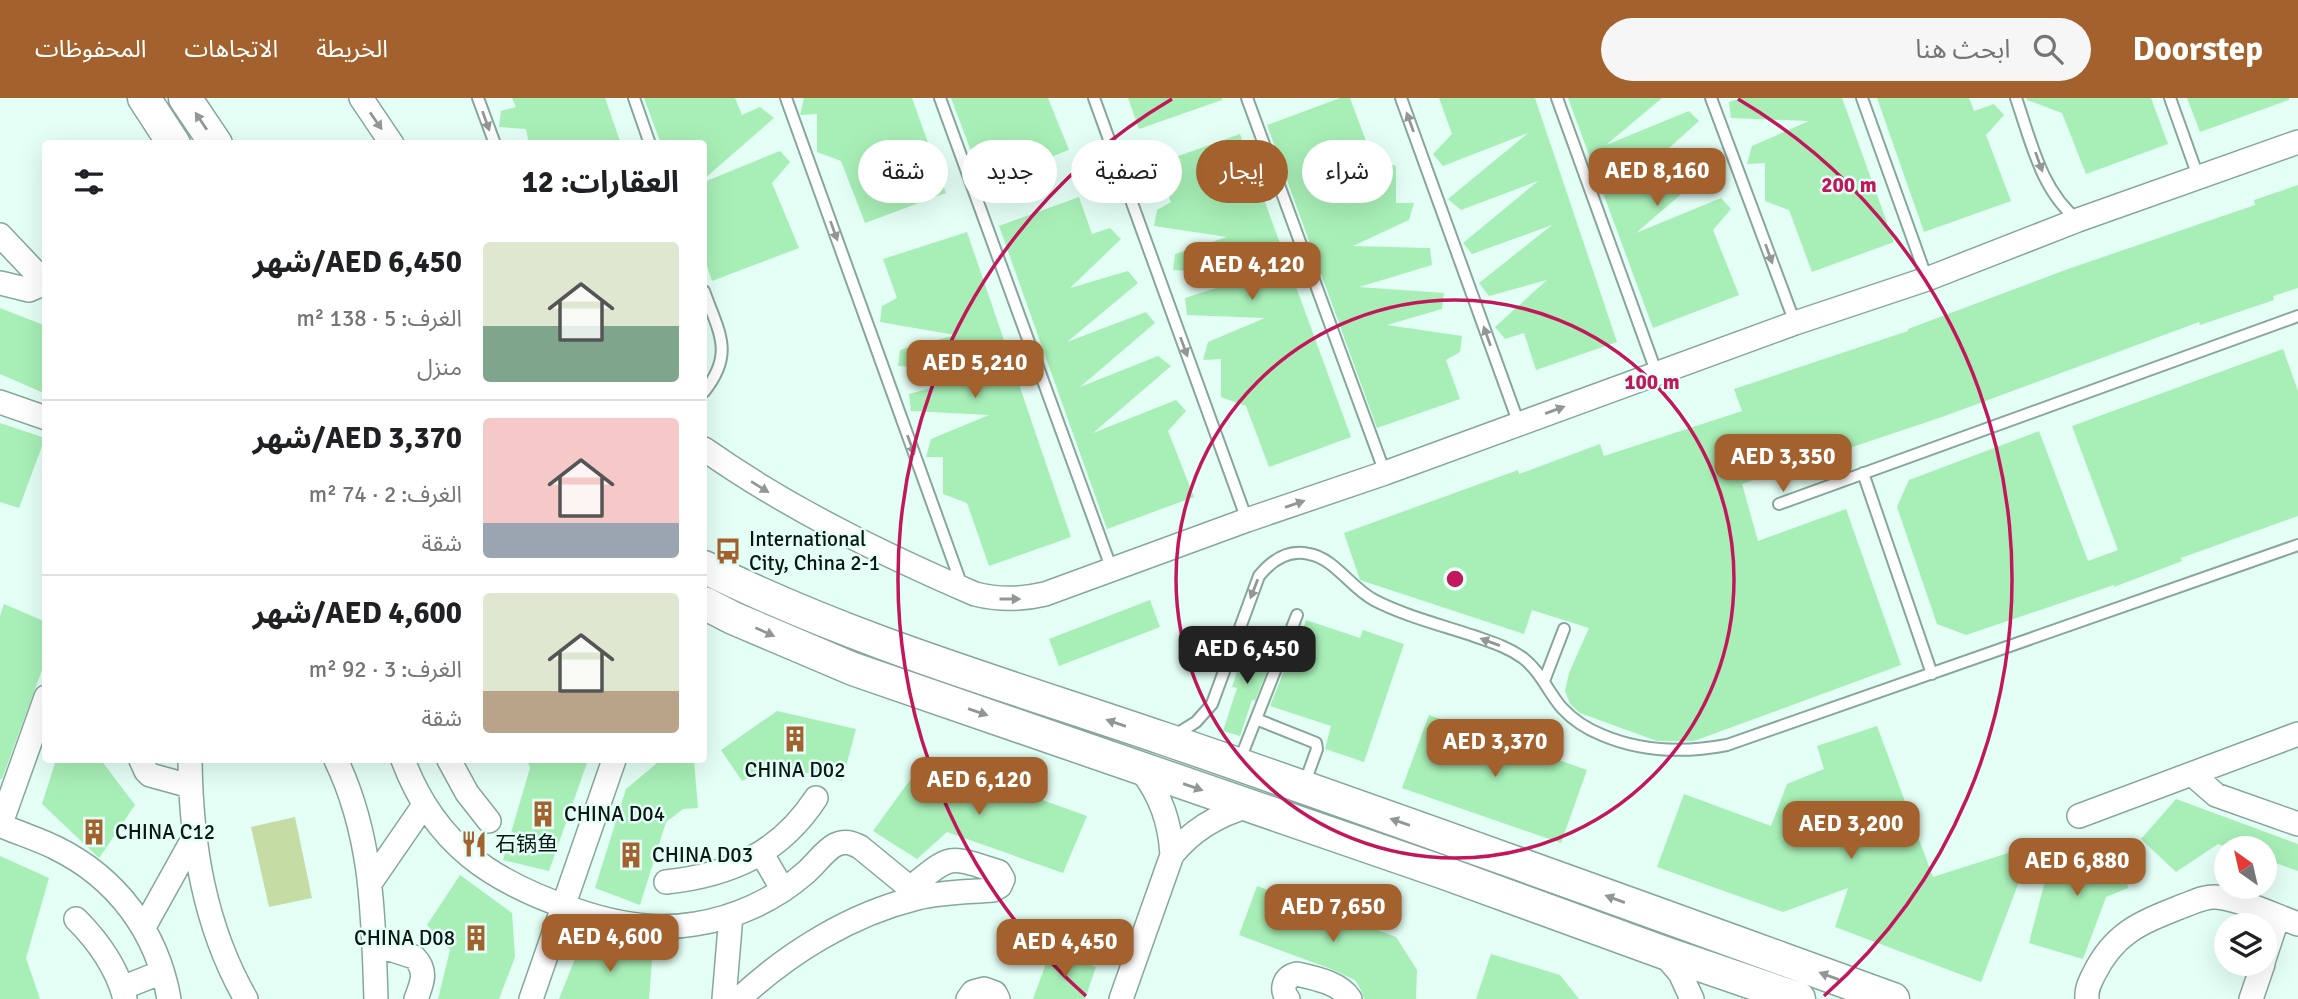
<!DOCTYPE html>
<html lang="ar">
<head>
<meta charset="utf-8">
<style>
	body { margin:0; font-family:Signika,"Noto Sans Arabic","Noto Sans SC",sans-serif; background:#f6f6f6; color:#202124; direction:rtl; height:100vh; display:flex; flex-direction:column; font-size:26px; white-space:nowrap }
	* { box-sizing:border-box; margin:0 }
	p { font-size:23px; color:#757577 }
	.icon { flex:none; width:38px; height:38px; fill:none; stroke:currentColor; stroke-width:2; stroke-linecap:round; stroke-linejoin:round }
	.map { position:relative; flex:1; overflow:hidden; direction:ltr }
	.panel { position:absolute; left:42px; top:42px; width:665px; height:623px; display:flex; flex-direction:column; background:#fff; border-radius:7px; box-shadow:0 7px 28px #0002; direction:rtl }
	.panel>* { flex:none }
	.top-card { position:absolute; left:728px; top:42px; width:665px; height:63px; direction:rtl; display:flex; gap:14px }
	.needle { width:46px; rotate:326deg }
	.buttons { position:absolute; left:2214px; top:738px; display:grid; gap:14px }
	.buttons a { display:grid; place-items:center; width:63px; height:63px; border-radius:50%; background:#fff; box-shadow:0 7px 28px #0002; font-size:35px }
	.price { position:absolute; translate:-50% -60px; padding:0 16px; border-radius:14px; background:#a3612e; color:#fff; font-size:23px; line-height:46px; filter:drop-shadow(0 2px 4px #0008) }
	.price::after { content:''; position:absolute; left:50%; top:42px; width:21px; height:16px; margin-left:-10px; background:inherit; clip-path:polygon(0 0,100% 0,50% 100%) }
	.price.active { background:#222; color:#fff }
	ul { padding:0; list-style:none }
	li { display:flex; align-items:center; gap:21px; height:175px; padding:0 28px }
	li+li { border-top:2px solid #e0e0e0 }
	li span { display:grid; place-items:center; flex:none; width:196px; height:140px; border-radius:7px; color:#555 }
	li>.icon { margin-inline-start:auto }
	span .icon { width:84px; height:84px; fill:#fffc; stroke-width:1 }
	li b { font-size:30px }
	h2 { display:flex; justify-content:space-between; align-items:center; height:84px; padding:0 28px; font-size:30px }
	.pill { padding:0 24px; border-radius:32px; background:#fff; box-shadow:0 7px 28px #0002; font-size:24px; line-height:63px }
	.pill.active { background:#a3612e; color:#fff }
	header { display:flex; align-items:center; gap:42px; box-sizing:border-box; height:98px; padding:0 35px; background:#a3612e; color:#fff }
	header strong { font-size:33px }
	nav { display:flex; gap:38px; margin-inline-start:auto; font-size:24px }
	.search { width:490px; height:63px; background:#f6f6f6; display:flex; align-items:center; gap:18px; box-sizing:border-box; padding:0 24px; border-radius:38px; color:#757577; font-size:26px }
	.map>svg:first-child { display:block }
</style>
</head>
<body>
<header>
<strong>Doorstep</strong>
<div class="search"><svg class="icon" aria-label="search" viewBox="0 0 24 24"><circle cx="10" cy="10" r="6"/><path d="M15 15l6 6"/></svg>ابحث هنا</div>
<nav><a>الخريطة</a><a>الاتجاهات</a><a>المحفوظات</a></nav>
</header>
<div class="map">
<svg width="2298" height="901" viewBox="0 0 2298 901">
	<rect width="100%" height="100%" fill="#e4fff6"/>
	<path fill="#c5dda5" d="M295,719L312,800L269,809L251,729Z"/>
	<path fill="#a8efb7" d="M512,0H605L621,46H529L526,31L499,29L501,13L516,9Z
		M644,0H735L742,17L760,9L774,20L704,81V46H661Z
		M804,0H912L946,95L865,125L841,63L817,54V16L800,17Z
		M951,0H1048L1069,52L983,85Z
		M1128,0H1222V2L1139,31Z
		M1340,0H1350L1372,59L1396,68V105H1414L1409,122L1353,148L1430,150L1432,167L1359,189L1444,195L1442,211L1387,227L1462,238L1460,254L1446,262L1460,301L1377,330L1267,27Z
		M1439,0H1535L1617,244L1536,272L1524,235L1505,241L1495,229L1547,182L1489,198L1479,185L1552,127L1472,156L1463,145L1538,83L1461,112L1448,101L1528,35L1443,68L1433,56L1452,36Z
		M1568,0H1662L1606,47L1689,13L1699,23L1628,87L1702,56L1715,67L1636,135L1721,100L1731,111L1713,132L1739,197L1653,230Z
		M1741,0H1842L1894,144L1812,174L1789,112L1765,103V65L1747,66L1752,48L1809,23L1731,20L1729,4Z
		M1877,0H1969L1974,13L1994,6L2004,17L1986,37L2011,103L1924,134Z
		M2027,0H2151L2168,46L2086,76L2062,15L2027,2Z
		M2187,0H2289V2L2200,34Z
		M1240,36L1351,339L1269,369L1246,308L1221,299V261L1203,262L1208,244L1265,220L1187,217L1185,200L1257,177L1173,172L1175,156L1227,139L1154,128L1157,112L1171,104L1156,66Z
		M780,53L790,64L772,85L799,150L712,183L704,159V84Z
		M2298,87V190L2273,198L2274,202L2200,227L2199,224L1942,319L1742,386L1758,443L1846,411L1901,567L1694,643H1657L1580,615L1570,606L1565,593L1569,575L1589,530L1532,512L1524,536L1360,482L1344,435L1518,372L1519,376L1600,346L1604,358L1742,313L1734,291L1908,233V231L2068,171L2255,107L2254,102Z
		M1079,99L1092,136L1110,130L1121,141L1070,190L1128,173L1138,185L1067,244L1146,214L1155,225L1080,289L1158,258L1171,268L1093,335L1176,302L1186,313L1168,333L1194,399L1107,431L999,128Z
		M967,134L1071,439L989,468L967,405L943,396V359H926L931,341L989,317L911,313L909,296L984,275L898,268L900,252L955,237L880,224L882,208L897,200L883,161Z
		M0,210L46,228V296L0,276Z
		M2283,251L2298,293V418L2181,460L2182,463L2114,489V487L1966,537L1937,526L1897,409L1909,382L2039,333L2088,463L2118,452L2072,328Z
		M0,325L45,340L19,410L0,404Z
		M1150,502L1160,529L1059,568L1049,541Z
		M4,506L46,524V561L2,681H0V518Z
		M1306,522L1360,540L1363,532L1404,546L1364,664L1325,651L1331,628L1270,608L1289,560L1293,561Z
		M1246,546L1274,555L1255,603L1252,602L1240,638L1223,633L1237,590L1232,589Z
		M777,613L856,631L842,683L795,672L769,670L742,683L721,652Z
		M1429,617L1587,672L1561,745L1402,690Z
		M1877,628L1933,779L2033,747L1981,884L1835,829L1848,790L1783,814L1657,769L1684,696L1771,728L1787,686L1824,671L1817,648Z
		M926,660L1087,718L1063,775L947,734L917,761L873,733Z
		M56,662H101L135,707L99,760L42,706Z
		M527,662H588L549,773L503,762L530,670Z
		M694,662L698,710L683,711L666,724L640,807L595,790L626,691L657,665Z
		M2176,701L2298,746V773L2264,761V751H2233L2218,746L2176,774L2141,741Z
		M2120,746L2128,790L2106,799L2083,861L2029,845L2046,779L2075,750Z
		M0,758L49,780L26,860L40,901H0Z
		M460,777L512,815L515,859L499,901H438L450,852L427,827Z
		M1257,788L1396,839L1417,872L1416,901H1364L1362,894L1355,882L1331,871L1239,837Z
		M580,848L653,849L649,901H559Z
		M1051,852L1096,869L1085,901H1033Z
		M1491,856L1560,877L1579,901H1476Z"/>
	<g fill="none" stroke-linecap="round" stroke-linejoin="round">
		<g stroke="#87a69d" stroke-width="14">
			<path id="lane" d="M478,0L495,46
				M634,0L650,46
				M786,0L962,488
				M940,0L1112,472
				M1094,0L1247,422
				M1247,0L1385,375
				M1401,0L1519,326
				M1557,0L1657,276
				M1711,0L1795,225
				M1862,0L1927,181
				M2016,0C2031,43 2041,93 2078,122
				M2170,0L2199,81
				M704,193C719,235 735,255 704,294
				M1863,375L1932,576
				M1779,406L2298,218
				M1544,583L1564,531
				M1256,621L1316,645L1317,651L1304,687
				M1175,637L1196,624L1212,606L1259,478C1272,462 1288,451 1309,456C1334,460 1351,490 1374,502C1405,518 1441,527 1474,538C1491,544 1508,549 1523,560C1541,574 1548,594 1562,610C1573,622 1587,631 1602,637C1642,654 1685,655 1727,647L2298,447
				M1239,664L1297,517"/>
		</g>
		<g stroke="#87a69d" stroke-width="26">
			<path id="street" d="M361,0L392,46
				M0,137L37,176L39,180L36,189L29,192L0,185
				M0,304L46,320
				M704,351C788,410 880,455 975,496C999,502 1020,502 1045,496L1247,422L1385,375L1795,225L1927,181L2078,122L2298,44
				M141,662L146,673L150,677L190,688
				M190,662C191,745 204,828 246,901
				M336,662C373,739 373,817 376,901
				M403,662C435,747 492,784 575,812C612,825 655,833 695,826C735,820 774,802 804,776C815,767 824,753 835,747C845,742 852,745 860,749L921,799
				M449,662L467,695L489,723
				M1141,672C1161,698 1170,724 1172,757
				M2192,676L2216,697L2298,726
				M2079,718L2298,636
				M0,727C18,735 38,741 56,750C117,780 157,834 169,901
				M0,728L46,599
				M762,756L783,792
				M371,784L424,707
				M666,784C731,777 780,755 816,700
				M76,821C99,844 117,869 125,901
				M144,829L194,739
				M374,846L414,859C428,873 422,885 416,901
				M1662,854L1680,875L1692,901
				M2264,861L2278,819
				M122,890L162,874
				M531,901L614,662
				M724,901L731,817
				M739,901C788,855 851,816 917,800C941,794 968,794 993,792L1000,788L1003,781L999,774C946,757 953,756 910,790
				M968,901L973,894L984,891L995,895L998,901
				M1121,901L1172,757C1192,732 1217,717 1249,708
				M1288,901C1280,891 1284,879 1297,876C1315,880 1340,885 1350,901
				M2087,901C2086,891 2090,884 2094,876C2114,835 2140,825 2180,809C2192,805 2204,798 2216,799C2238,800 2276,818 2298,826
				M2251,901L2263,866"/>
		</g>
		<g stroke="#87a69d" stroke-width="35">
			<path id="secondary" d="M144,0L174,46
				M185,0L216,46
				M704,469C850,542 1007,587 1162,640C1407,724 1650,813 1893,901
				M704,505L733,520L853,571L1442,774L1662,854L1799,901"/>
		</g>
		<use href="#lane" stroke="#fff" stroke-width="10"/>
		<use href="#street" stroke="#fff" stroke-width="23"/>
		<use href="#secondary" stroke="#fff" stroke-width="32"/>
	</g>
	<defs><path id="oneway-solid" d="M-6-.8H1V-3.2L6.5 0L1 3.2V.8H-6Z" transform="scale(1.75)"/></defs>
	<g fill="#919795">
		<use href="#oneway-solid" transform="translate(201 23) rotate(-124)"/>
		<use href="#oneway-solid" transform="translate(376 23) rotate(55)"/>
		<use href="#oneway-solid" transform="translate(486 23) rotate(70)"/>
		<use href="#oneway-solid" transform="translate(1410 24) rotate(-110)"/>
		<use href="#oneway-solid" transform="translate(2039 64) rotate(70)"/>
		<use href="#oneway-solid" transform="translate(834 133) rotate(70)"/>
		<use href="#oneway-solid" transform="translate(1769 156) rotate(70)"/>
		<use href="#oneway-solid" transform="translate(1487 238) rotate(-110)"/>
		<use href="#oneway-solid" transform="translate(1184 249) rotate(70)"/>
		<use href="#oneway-solid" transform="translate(1555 312) rotate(-20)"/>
		<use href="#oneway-solid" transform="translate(911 347) rotate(70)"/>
		<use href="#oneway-solid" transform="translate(760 389) rotate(32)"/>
		<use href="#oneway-solid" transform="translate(1295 406) rotate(-19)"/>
		<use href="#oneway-solid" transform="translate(1254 491) rotate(111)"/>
		<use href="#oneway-solid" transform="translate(1010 501)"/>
		<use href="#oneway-solid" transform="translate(765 534) rotate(24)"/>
		<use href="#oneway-solid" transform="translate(1490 544) rotate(-160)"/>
		<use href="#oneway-solid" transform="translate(978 614) rotate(19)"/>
		<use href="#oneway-solid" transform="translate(1116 625) rotate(-161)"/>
		<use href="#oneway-solid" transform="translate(1193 689) rotate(19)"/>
		<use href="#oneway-solid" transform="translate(1400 724) rotate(-161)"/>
		<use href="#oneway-solid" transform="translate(1615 801) rotate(-160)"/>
		<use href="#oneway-solid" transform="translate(1829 878) rotate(-160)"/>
	</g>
	<g fill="none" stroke="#c2185b" stroke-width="3.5">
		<circle cx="1455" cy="481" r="279"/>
		<path d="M1086 898A557 557 0 0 1 1172 1M1738 1A557 557 0 0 1 1824 898"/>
	</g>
	<defs>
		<g id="bus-bare" transform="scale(2.1)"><path d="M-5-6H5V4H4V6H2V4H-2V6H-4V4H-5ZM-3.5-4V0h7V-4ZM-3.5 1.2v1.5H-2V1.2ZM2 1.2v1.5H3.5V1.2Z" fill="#a3612e" stroke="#e4fff6" stroke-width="2.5" paint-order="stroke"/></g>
		<g id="building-bare" transform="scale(2.1)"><path d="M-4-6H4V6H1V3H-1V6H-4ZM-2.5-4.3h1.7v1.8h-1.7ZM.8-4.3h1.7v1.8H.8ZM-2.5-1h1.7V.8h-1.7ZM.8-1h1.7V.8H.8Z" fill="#a3612e" stroke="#e4fff6" stroke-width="2.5" paint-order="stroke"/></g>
		<g id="restaurant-bare" transform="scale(2.1)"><path d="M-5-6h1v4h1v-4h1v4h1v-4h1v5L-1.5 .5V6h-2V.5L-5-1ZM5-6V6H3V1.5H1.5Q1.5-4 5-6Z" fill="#a3612e" stroke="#e4fff6" stroke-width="2.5" paint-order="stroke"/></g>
	</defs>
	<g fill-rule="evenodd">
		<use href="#bus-bare" x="728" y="453"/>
		<use href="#building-bare" x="795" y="641"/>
		<use href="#building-bare" x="543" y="716"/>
		<use href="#building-bare" x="94" y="734"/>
		<use href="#restaurant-bare" x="474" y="746"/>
		<use href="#building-bare" x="631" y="757"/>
		<use href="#building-bare" x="476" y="840"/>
	</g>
	<g text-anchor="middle" stroke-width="5" stroke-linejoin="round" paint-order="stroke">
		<g font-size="21" fill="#0b1714" stroke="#e4fff6" text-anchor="start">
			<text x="749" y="448">International<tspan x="749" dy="24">City, China 2-1</tspan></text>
			<text x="795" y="679" text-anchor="middle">CHINA D02</text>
			<text x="564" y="723">CHINA D04</text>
			<text x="115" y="741">CHINA C12</text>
			<text x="495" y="753">石锅鱼</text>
			<text x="652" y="764">CHINA D03</text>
			<text x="455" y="847" text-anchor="end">CHINA D08</text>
		</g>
	</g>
	<circle cx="1455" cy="481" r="10" fill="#c2185b" stroke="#e4fff6" stroke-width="3.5"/>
	<g font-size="21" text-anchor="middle" font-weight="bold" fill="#c2185b" stroke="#e4fff6" stroke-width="5" stroke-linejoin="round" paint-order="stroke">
		<text x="1849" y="94">200 m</text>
		<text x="1652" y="291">100 m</text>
	</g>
</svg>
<div class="buttons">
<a><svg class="needle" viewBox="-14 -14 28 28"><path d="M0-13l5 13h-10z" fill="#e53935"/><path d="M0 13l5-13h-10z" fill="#757577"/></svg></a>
<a><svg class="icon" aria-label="layers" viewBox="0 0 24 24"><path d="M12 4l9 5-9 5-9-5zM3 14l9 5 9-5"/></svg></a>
</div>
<b class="price" style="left:1657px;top:110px">AED 8,160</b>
<b class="price" style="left:1252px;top:204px">AED 4,120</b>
<b class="price" style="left:975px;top:302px">AED 5,210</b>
<b class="price" style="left:1783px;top:396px">AED 3,350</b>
<b class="price active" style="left:1247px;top:588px">AED 6,450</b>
<b class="price" style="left:1495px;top:681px">AED 3,370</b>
<b class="price" style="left:979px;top:719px">AED 6,120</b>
<b class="price" style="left:1851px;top:763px">AED 3,200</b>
<b class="price" style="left:2077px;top:800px">AED 6,880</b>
<b class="price" style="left:1333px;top:846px">AED 7,650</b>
<b class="price" style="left:610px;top:876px">AED 4,600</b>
<b class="price" style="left:1065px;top:881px">AED 4,450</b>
<div class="top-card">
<a class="pill">شراء</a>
<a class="pill active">إيجار</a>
<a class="pill">تصفية</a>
<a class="pill">جديد</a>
<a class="pill">شقة</a>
</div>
<section class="panel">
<h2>العقارات: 12<svg class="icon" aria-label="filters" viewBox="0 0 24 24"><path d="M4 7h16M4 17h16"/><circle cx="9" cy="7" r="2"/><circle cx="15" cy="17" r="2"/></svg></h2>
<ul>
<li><span style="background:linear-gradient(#dfe7d0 60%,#7fa58c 0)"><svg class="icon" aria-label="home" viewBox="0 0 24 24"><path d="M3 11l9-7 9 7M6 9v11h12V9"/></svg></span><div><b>AED 6,450/شهر</b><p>الغرف: 5 · 138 m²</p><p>منزل</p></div></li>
<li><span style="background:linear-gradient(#f6c9c9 75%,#9aa5b1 0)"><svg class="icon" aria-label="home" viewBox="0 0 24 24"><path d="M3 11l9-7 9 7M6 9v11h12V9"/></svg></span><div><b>AED 3,370/شهر</b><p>الغرف: 2 · 74 m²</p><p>شقة</p></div></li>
<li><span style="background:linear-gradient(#dfe7d0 70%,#b9a48a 0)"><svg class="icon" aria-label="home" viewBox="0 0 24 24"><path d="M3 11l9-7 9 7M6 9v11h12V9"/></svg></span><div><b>AED 4,600/شهر</b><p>الغرف: 3 · 92 m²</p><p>شقة</p></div></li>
</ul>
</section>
</div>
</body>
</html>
